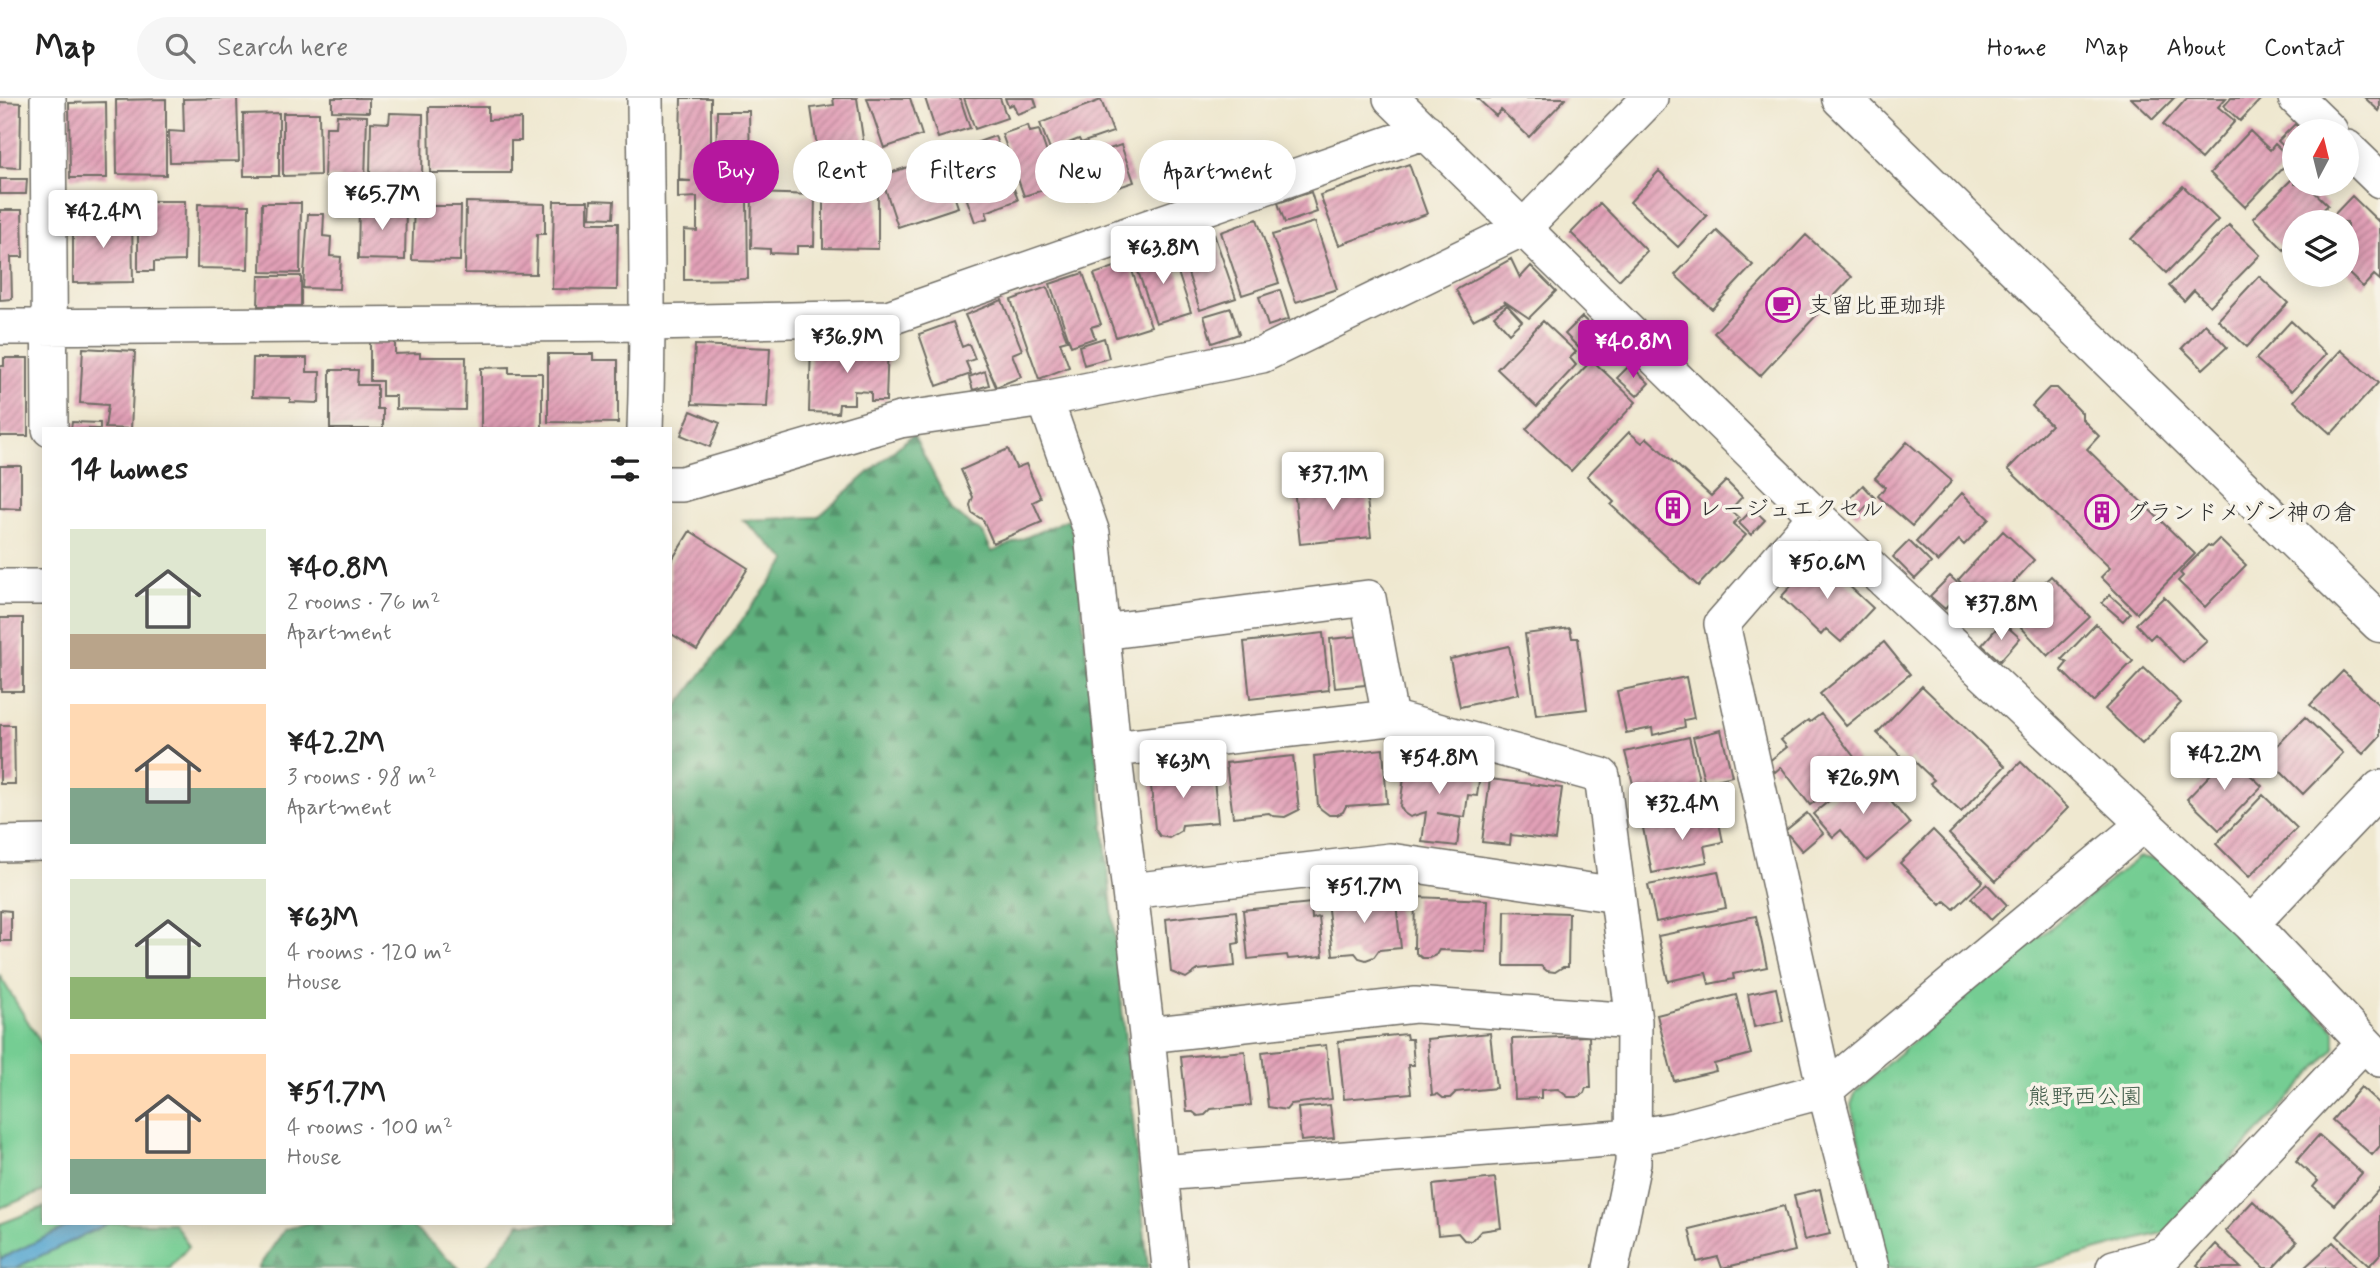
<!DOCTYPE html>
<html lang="en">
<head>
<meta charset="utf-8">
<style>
	body { margin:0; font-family:Mynerve,"Klee One",sans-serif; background:#f6f6f6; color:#222; height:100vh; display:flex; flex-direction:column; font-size:26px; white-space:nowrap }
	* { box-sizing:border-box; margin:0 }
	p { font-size:23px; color:#767676 }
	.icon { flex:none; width:38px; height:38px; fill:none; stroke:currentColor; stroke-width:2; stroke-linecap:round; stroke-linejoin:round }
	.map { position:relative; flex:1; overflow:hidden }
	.panel { position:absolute; left:42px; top:329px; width:630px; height:798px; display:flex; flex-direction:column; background:#fff; border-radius:0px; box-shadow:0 4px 18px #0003 }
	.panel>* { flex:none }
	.banner { position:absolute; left:693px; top:42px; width:665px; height:63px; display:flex; gap:14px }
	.needle { width:46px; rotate:7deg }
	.controls { position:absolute; left:2282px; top:21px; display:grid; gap:14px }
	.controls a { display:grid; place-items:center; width:77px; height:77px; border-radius:50%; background:#fff; box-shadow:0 4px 18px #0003; font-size:35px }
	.price { position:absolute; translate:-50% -60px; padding:0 16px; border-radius:7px; background:#fff; color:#222; font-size:23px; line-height:46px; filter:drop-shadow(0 2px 4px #0008) }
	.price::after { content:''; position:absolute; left:50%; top:42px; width:21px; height:16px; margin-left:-10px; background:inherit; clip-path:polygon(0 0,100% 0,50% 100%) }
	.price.on { background:#b5179e; color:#fff }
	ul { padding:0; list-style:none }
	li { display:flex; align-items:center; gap:21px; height:175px; padding:0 28px }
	li span { display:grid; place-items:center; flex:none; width:196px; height:140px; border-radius:0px; color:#555 }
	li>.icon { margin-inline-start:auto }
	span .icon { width:84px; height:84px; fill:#fffc; stroke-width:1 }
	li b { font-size:30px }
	h2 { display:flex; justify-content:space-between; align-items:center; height:84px; padding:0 28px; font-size:30px }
	.chip { padding:0 24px; border-radius:32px; background:#fff; box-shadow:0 4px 18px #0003; font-size:24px; line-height:63px }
	.chip.on { background:#b5179e; color:#fff }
	header { display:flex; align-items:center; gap:42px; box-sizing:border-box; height:98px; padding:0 35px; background:#fff; border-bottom:2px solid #e0e0e0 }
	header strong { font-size:33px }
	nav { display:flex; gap:38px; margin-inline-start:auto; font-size:24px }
	.search { width:490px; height:63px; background:#f6f6f6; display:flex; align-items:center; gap:18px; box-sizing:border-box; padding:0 24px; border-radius:38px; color:#767676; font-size:26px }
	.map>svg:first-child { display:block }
</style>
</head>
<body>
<header>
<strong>Map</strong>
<div class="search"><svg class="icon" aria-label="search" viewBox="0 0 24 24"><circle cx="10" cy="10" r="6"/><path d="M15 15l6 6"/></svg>Search here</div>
<nav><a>Home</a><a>Map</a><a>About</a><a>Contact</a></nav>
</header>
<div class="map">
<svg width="2380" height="1170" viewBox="0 0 2380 1170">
	<defs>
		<pattern id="forest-firs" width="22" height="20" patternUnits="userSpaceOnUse" patternTransform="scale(1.75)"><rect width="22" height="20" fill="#5fb07d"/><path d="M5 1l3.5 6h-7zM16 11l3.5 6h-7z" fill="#4f8f67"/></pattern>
		<pattern id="park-tufts" width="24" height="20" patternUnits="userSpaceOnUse" patternTransform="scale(1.75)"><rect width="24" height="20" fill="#74cd93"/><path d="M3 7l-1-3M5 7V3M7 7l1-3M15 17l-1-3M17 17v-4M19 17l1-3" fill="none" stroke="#65b07f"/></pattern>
		<pattern id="building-hatch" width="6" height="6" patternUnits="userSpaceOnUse" patternTransform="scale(1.75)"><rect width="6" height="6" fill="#e2a0b7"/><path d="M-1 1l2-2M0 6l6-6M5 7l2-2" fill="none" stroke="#b78395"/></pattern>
	</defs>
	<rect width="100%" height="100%" fill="#f7f3e8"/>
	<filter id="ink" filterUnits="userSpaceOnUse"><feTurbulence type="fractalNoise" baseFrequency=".0143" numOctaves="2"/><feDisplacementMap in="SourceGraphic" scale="14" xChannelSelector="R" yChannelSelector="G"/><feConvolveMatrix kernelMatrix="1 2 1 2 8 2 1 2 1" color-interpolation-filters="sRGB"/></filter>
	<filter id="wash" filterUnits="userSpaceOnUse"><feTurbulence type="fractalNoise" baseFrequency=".00686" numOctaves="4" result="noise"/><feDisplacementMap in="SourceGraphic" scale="28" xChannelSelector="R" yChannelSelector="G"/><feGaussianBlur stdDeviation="1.57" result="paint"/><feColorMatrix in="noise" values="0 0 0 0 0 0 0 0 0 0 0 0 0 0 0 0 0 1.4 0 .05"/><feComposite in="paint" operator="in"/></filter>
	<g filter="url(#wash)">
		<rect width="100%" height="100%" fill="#efe8d0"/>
		<path fill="#74cd93" stroke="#507c5f" stroke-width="2" d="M0,878L44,950V1093L0,1110Z
			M44,1109V1125H75L0,1161V1126Z
			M109,1125H174L189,1148L170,1170H15Z"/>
		<path fill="url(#forest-firs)" stroke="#456e54" stroke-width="2" d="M913,336L952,413L983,435L992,454L1068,421L1075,442L1148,1170H485L520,1125H670V618L787,462L743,422L818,419Z
			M307,1125H408L459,1170H258L285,1131Z"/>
		<path fill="url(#park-tufts)" stroke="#507c5f" stroke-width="2" d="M2139,759L2164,762L2335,932V950L2166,1134L2031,1170H1887L1851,1007L1856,993L1964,899Z"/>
		<path fill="#55a6cf" stroke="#40687d" stroke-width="2" d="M75,1125H109L15,1170H0V1161Z"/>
		<g id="blocks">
			<path fill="url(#building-hatch)" d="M237,0L239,63L170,64L169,33L184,34L183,1Z
				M332,0H369V14L332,13Z
				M681,0H711V62H707L706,82H747V99L717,100H747L748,181L684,182V132L697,133V99L678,100V83H691L679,82Z
				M833,0H857L866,61L820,68L811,10L834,7Z
				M867,0H910L922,37L884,50Z
				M925,0H960L970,30L938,40Z
				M964,0H1000L1007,20L975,31Z
				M1005,0H1034L1037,9L1017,16L1013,6L1008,8Z
				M1477,0H1566L1529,39L1501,12L1496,18Z
				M2131,0H2174L2153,21Z
				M2187,0H2226L2218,9L2235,23L2201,61L2163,27Z
				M2231,0H2262L2240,23L2224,8Z
				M2365,0H2380V11L2379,13Z
				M166,1V77L117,76L116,2Z
				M1101,2L1113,34L1081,45L1079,41L1050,52L1040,25Z
				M0,4L21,5L20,70L0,69Z
				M106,4L107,80H70L69,5Z
				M429,9H488V22L521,21V43H511V75H430Z
				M717,13H749L750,70H716Z
				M279,15V78H244L243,16Z
				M283,15H319L320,77L283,78Z
				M390,15L423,16L422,78L370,77L371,24L389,25Z
				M337,17L367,18L365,81L324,79L326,29H336Z
				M2295,26L2303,33H2294L2293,57L2278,43Z
				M1028,27L1030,34L1039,32L1058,87L1024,98L1002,36Z
				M2250,33L2270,52L2275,46L2291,61L2245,109L2210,75Z
				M995,38L1018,102L986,114L988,120L975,124L950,54Z
				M1121,47L1134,84L1084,101L1071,64Z
				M941,58L958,109L898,129L881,78Z
				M1409,66L1427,116L1339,147L1320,97Z
				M1659,73L1707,118L1678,149L1630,104Z
				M2294,79V86H2306L2328,107L2311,124H2294V141L2284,152L2253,120Z
				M0,81H27L26,96H0Z
				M2183,88L2218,122L2166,175L2131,141Z
				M823,92H878V151L823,150Z
				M1311,94L1317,114L1285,125L1278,105Z
				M752,95L815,97L814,148H797V156L770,155V151L751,150Z
				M2352,98L2380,125V182L2374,177L2363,189L2347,174V124H2327Z
				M591,102L614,103L613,120L590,119Z
				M138,103H185L184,163L154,164V173H138Z
				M554,103H588V125H618L617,192L552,191Z
				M466,104L545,106V136H537L536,176L465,175Z
				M262,105H301L300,175L261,174Z
				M1600,105L1647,153L1619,182L1571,135Z
				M198,106L249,107L248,171L197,170Z
				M359,107L406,108L405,162L358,161Z
				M414,108H461L460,163L412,162Z
				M0,112H22L23,159H11L12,201L0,202Z
				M308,116H324L323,138L331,139L330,158L341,159L339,191L303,190Z
				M132,118L133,184L73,185V119Z
				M1257,121L1279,185L1242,197L1221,134Z
				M1315,124L1337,191L1296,204L1272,137Z
				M2229,127L2260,157L2210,208L2194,192L2184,203L2169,188Z
				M1717,133L1753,167L1712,211L1675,177Z
				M1214,136L1236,200L1200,212L1179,148Z
				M1806,137L1852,179L1760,278L1714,235Z
				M1170,150L1191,214L1156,225L1134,162Z
				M1511,161L1520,180L1531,168L1556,193L1529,220L1504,203L1506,205L1473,222L1456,192Z
				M1129,164L1151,228L1116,239L1094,176Z
				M1083,175L1101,226L1091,229L1095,240L1071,248L1050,186Z
				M259,178H301V208H258Z
				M2259,178L2288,205L2247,249L2218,222Z
				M1047,189L1067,242L1060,244L1069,269L1039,281L1011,202Z
				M1280,192L1289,221L1268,228L1259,199Z
				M1002,202L1022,252L1012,256L1021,279L996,289L965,217Z
				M1507,207L1522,223L1509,235L1494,218Z
				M1231,210L1239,236L1212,245L1204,218Z
				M1582,219L1605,241L1588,259L1565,236Z
				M1543,223L1576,254L1570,260L1576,267L1537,309L1497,271Z
				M2291,223L2326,256L2292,293L2256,261Z
				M953,224L962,249L969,246L975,261L966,264L971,276L937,288L919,236Z
				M2205,226L2227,249L2203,271L2182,250Z
				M1104,240L1109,260L1084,267L1079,248Z
				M852,243L888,244L886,303H871V294L854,293V306H839L838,315L809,314L811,247L837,248V255L851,256Z
				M370,244H395V256L420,255V259H466L465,312L396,311V298H382V283H370Z
				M695,247L770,250L767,309L692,306Z
				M83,250L135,253L131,331L105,330L108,307L80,305Z
				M2341,252L2378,285L2331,336L2294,303Z
				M548,256H593V262H618V325L548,324Z
				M4,260H28V338H0V268H4Z
				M253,260H307V274H320L319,305L290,304V300L252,299Z
				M1592,262L1636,304L1571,373L1526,331Z
				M1630,267L1649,285L1637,298L1617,280Z
				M509,269V275H542V330L481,331V270Z
				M330,272H358L357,287H377V311H383V331H330Z
				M985,273L989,287L973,292L969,279Z
				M2049,290H2057L2082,315V321L2099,338L2087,351L2195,456L2137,515L2101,479L2110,470L2008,371L2051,327L2032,308Z
				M691,313L720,325L710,349L681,337Z
				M72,324L100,325V331H71Z
				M1629,334L1642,345L1647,340L1711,398L1726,383L1742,399L1730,412L1739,420L1733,426L1746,437L1698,488L1611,407L1614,404L1587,378Z
				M1907,344L1952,383L1912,428L1878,398L1885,389L1875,380Z
				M1008,351L1016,370L1026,366L1041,400L1033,404L1042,424L993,445L983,422L972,415L970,407L973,399L961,372Z
				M0,368H21V411L0,410Z
				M1365,382L1371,439L1300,446L1294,390Z
				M1863,387L1875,400L1857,418L1845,406Z
				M1962,395L1989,421L1964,447L1959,442L1938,464L1916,444Z
				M1753,411L1765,422L1751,437L1739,425Z
				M690,433L748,470L697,552L670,535V465Z
				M2003,433L2034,462L1996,504L1980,489L1973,496L1958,482Z
				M2219,441L2246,467L2205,509L2178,483L2183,478L2180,475L2208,447L2211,449Z
				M1909,443L1931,465L1915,481L1893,459Z
				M1818,459L1873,510L1841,544L1826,531L1821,537L1781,499Z
				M1950,478L1964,491L1945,511L1930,498Z
				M2051,478L2090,519L2048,558L2018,526L2021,523L2013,514Z
				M2110,497L2130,515L2123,523L2102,505Z
				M2164,499L2207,543L2183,565L2155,536L2150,541L2136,526Z
				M0,520H23V593H1Z
				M2002,524L2020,540L2000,563L1982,547Z
				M2096,526L2133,563L2093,604L2061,572L2067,565L2062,561Z
				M1570,530L1572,540H1578L1587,611L1536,617L1525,536Z
				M1323,535L1329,592L1250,601L1244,544Z
				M1360,538L1365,587L1335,590L1330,541Z
				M1884,544L1910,576L1846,628L1820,596Z
				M1509,548L1519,596L1460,609L1450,561Z
				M2144,570L2181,605L2142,646L2105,611Z
				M2343,573L2380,608V638L2363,656L2310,607Z
				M1686,579L1694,620L1684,622L1685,629L1653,637L1652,630L1626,635L1617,593Z
				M1922,588L2005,668L1961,714L1930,685L1934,682L1911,660L1907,664L1877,635Z
				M1821,616L1858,664L1848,672L1851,676L1810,707L1781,669L1775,674L1768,664L1787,649L1781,642L1808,622L1810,624Z
				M2305,619L2343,655L2303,696L2266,659Z
				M0,627H14L15,686H0Z
				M1721,632L1732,678L1705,685L1693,639Z
				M1689,639L1704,703L1641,718L1625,654Z
				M1383,651L1387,705L1346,708L1343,714L1337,717H1329L1321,711L1318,708L1314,658Z
				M2229,657L2262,688L2219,732L2187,701Z
				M1293,658L1299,712L1285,719L1273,718L1269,715L1233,719L1226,665Z
				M1407,658L1481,668L1477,698L1468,697L1465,719L1437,715L1461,720L1457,748L1422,744L1426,714L1410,719L1404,715L1400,708Z
				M2021,664L2068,710L1996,783L1949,736Z
				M1213,670L1218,724L1182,727L1181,733L1176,736L1169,740L1160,738L1155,731L1150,677Z
				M1865,673L1910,726L1867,763L1841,732L1833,739L1813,716Z
				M1490,681L1562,690L1555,742L1511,737L1510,747L1482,744Z
				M2263,697L2297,730L2249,779L2216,746Z
				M1717,715L1723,744L1704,748L1707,764L1652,775L1643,730Z
				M1807,715L1823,735L1802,753L1785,733Z
				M1933,732L1983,783L1954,811L1945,803L1941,807L1900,765Z
				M1718,773L1726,810L1656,824L1648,787Z
				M1987,786L2007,807L1991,822L1971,800Z
				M1395,796L1401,850L1379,852L1374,859L1366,862L1359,860L1355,855L1333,857L1327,802Z
				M1415,799L1488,802L1486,854L1439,852L1436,857L1429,860H1422L1416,855V850H1414Z
				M1311,805L1312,821L1319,819L1323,858L1288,861L1287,857L1248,861L1243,812Z
				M0,812L11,813V843H0Z
				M1236,813L1239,845L1233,846L1235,868L1198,872L1186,880L1171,874L1166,821Z
				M1505,813L1569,815L1568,869H1563L1555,874L1547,873L1541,868H1504Z
				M1756,818L1767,869L1733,876L1734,881L1709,886L1706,875L1668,883L1658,838Z
				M1776,890L1783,923L1754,929L1748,896Z
				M1736,897L1751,956L1714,966L1716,973L1674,983L1657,917Z
				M1490,935L1496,990L1456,994L1450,1000H1443L1438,996L1432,997L1427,941Z
				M1406,936L1407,941H1412L1414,967H1408L1411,995L1344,1001L1338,943Z
				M1589,938L1591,990H1586L1584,995L1577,999H1568L1558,991L1541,992V1000L1515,1001L1512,941Z
				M1326,947L1332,1001L1291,1006L1286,1012L1268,1009L1262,954Z
				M1245,953L1251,1007L1211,1011L1205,1017L1198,1018L1193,1014H1187L1181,959Z
				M2361,989L2380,1006V1048L2372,1057L2332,1022Z
				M1330,1007L1334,1040L1301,1043L1298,1010Z
				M2319,1037L2362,1075L2334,1107L2313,1089L2318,1083L2296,1063Z
				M1495,1080L1501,1130L1481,1133L1472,1143L1464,1142L1458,1135L1438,1137L1433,1087Z
				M2380,1090V1156L2369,1168L2337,1138Z
				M1820,1091L1830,1136L1804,1142L1794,1097Z
				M2253,1103L2297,1144L2273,1170H2264L2225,1133Z
				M1784,1108L1795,1153L1722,1170L1718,1159L1697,1164L1689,1131Z
				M2333,1144L2357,1170H2304Z
				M2216,1146L2241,1170H2201L2197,1167Z"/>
		</g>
	</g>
	<g filter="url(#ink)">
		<use href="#blocks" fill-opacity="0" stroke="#706d65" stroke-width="2"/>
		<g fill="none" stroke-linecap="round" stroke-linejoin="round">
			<g stroke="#706d65" stroke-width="38">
				<path id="minor" d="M48,0L50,331
					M645,0C646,110 649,220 645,331
					M1391,0L1816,418L2251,826L2380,961
					M2296,0L2330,33
					M2347,50L2380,82
					M0,229L649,225L888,220L1426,33
					M1045,301L1092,435L1113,651L1147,937L1160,1075L1633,1039L1675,1032L1825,992L2144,726
					M670,386H682L900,322L1045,301L1262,257L1523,130L1650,0
					M1816,418L1722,526L1825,992L1871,1170
					M0,489H44
					M1102,534L1368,500L1390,620
					M1113,651L1390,620L1602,678L1634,923L1633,1065L1611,1170
					M0,746L44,745
					M1130,793L1390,763L1617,797
					M2251,826L2380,690
					M1147,937L1415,907L1634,923
					M1160,1075L1170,1170
					M2114,1170L2165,1156L2364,945"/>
			</g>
			<g stroke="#706d65" stroke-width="41">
				<path id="tertiary" d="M1841,0L2380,525"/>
			</g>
			<use href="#minor" stroke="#fff" stroke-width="35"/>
			<use href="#tertiary" stroke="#fff" stroke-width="38"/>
		</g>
	</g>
	<defs>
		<g id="cafe-ring" transform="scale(1.75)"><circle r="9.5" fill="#f7f3e8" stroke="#b5179e" stroke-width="1.5"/><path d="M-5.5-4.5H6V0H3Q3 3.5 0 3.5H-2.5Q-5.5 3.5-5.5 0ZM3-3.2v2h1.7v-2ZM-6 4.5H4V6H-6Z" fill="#b5179e"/></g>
		<g id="building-ring" transform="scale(1.75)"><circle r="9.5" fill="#f7f3e8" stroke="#b5179e" stroke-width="1.5"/><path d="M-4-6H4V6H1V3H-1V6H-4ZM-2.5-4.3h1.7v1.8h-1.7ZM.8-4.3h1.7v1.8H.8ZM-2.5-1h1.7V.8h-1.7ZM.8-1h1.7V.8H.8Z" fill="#b5179e"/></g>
	</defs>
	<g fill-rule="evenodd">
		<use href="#cafe-ring" x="1783" y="207"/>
		<use href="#building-ring" x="1673" y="410"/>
		<use href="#building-ring" x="2102" y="414"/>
	</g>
	<g text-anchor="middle" stroke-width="7" stroke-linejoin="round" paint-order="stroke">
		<g font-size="23" fill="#2b2b2b" stroke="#f7f3e8" text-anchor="start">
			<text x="1808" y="215">支留比亜珈琲</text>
			<text x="1698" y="418">レージュエクセル</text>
			<text x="2126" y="422">グランドメゾン神の倉</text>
		</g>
		<g font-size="23" fill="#415c4a" stroke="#f7f3e8">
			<text x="2085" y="1006">熊野西公園</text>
		</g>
	</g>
</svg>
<div class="controls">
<a><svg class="needle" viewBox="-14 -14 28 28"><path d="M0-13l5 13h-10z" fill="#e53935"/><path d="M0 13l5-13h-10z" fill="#767676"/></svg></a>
<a><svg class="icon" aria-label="layers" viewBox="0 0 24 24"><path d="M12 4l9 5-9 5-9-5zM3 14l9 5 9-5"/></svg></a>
</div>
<b class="price" style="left:382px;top:134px">¥65.7M</b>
<b class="price" style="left:103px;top:152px">¥42.4M</b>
<b class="price" style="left:1163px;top:188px">¥63.8M</b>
<b class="price" style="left:847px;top:277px">¥36.9M</b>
<b class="price on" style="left:1633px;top:282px">¥40.8M</b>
<b class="price" style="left:1333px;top:414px">¥37.1M</b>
<b class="price" style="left:1827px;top:503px">¥50.6M</b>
<b class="price" style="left:2001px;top:544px">¥37.8M</b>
<b class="price" style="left:2224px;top:694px">¥42.2M</b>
<b class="price" style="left:1439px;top:698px">¥54.8M</b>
<b class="price" style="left:1183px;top:702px">¥63M</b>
<b class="price" style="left:1863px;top:718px">¥26.9M</b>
<b class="price" style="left:1682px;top:744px">¥32.4M</b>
<b class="price" style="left:1364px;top:827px">¥51.7M</b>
<div class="banner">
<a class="chip on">Buy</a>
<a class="chip">Rent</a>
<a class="chip">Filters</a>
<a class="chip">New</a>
<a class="chip">Apartment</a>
</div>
<section class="panel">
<h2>14 homes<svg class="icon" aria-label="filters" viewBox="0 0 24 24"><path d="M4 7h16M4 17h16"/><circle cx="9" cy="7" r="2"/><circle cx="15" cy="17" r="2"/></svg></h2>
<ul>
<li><span style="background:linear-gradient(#dfe7d0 75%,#b9a48a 0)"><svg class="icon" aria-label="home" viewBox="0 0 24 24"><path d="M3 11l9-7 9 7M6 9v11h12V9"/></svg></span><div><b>¥40.8M</b><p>2 rooms · 76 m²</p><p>Apartment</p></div></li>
<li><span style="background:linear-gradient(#ffd9b3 60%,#7fa58c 0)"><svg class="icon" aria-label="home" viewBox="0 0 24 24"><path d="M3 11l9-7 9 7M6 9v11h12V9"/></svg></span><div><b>¥42.2M</b><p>3 rooms · 98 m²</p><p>Apartment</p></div></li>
<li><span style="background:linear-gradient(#dfe7d0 70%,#8fb573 0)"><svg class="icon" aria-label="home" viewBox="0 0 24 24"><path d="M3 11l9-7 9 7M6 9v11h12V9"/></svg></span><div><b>¥63M</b><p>4 rooms · 120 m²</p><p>House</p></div></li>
<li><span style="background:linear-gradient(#ffd9b3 75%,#7fa58c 0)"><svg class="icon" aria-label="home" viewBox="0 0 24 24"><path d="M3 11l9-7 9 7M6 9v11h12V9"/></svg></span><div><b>¥51.7M</b><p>4 rooms · 100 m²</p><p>House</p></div></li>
</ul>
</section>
</div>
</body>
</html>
